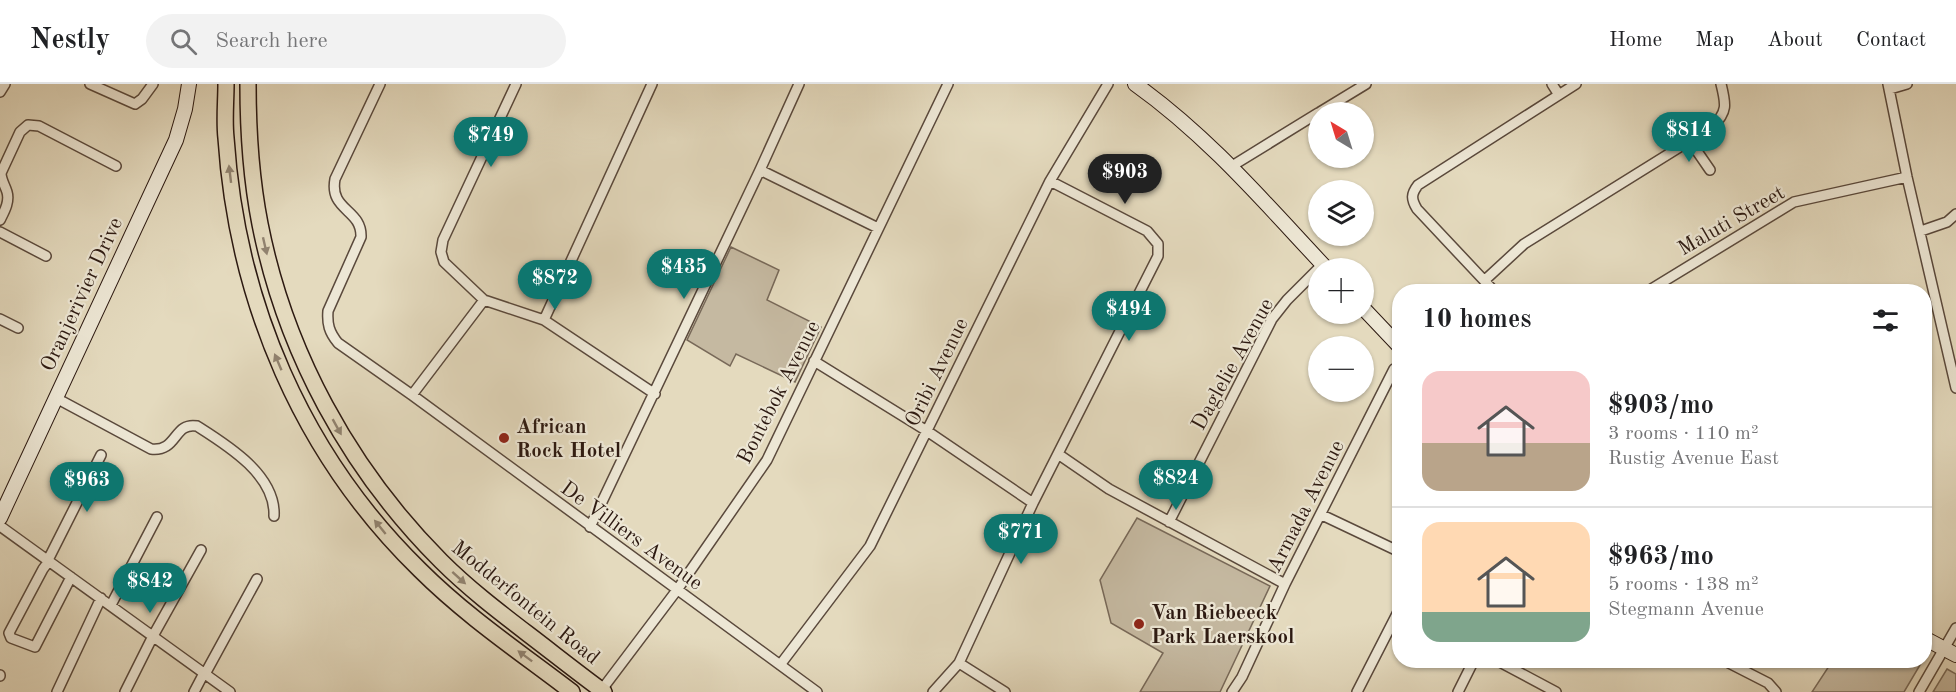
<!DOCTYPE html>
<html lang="en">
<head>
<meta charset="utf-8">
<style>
	body { margin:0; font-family:"Old Standard TT",serif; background:#f2f2f2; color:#202124; height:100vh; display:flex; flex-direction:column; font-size:22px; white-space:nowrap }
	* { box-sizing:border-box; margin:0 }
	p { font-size:20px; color:#757577 }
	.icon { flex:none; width:33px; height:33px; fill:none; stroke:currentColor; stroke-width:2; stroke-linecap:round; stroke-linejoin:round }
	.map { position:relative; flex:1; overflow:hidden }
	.sheet { position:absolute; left:1392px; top:200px; width:540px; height:384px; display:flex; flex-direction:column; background:#fff; border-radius:24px; box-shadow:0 2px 4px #0004 }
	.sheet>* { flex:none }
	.needle { width:39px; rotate:322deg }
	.controls { position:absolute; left:1308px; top:18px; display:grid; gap:12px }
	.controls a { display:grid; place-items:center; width:66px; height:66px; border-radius:50%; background:#fff; box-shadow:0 2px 4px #0004; font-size:30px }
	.price { position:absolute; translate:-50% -51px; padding:0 14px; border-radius:21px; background:#0f766e; color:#fff; font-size:20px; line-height:39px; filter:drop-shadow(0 2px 3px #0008) }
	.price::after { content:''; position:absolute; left:50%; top:36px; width:18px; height:14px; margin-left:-9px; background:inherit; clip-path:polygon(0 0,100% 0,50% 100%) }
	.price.selected { background:#222; color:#fff }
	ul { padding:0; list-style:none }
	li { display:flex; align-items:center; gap:18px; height:150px; padding:0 30px }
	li+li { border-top:2px solid #e0e0e0 }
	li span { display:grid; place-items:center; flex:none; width:168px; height:120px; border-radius:18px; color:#555 }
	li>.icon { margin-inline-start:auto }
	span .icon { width:72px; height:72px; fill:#fffc; stroke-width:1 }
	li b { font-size:26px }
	h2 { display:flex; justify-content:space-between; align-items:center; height:72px; padding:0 30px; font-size:26px }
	header { display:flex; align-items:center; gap:36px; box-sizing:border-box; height:84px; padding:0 30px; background:#fff; border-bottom:2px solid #e0e0e0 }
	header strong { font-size:28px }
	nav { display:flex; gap:33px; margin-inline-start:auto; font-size:21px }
	.search { width:420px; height:54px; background:#f2f2f2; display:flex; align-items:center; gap:15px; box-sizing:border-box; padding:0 21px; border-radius:33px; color:#757577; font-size:22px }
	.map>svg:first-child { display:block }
</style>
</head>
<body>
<header>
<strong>Nestly</strong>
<div class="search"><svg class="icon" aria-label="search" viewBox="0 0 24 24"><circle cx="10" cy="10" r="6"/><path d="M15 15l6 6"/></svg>Search here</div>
<nav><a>Home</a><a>Map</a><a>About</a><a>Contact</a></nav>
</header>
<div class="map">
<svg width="1956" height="608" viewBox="0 0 1956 608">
	<rect width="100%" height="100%" fill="#e4dabe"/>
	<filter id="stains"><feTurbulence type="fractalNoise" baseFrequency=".00333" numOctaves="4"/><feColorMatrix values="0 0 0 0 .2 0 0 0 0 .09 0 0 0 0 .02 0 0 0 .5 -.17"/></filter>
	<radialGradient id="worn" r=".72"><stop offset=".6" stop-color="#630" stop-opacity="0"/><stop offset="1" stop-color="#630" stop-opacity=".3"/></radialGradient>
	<path fill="#c5b9a1" stroke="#786959" stroke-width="1.5" d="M731,163L779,186L767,216L821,243L795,298L736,270L730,282L687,256Z
		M1137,434L1270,502L1220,608H1140L1163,569L1111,539L1100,496Z
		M1833,576H1923L1904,608H1812Z
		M1947,585L1956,590V608H1933Z"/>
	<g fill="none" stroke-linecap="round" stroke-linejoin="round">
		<g stroke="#5a493c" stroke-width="12">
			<path id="street" d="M90,0L135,20L142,15L153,0
				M380,0L335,95C329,127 362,125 361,153L328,227C327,240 329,248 338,259L412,311L817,608
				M516,0L443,156L441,168L444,178L484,216L544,236L655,310
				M1552,0L1559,11
				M1888,0L1907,93L1956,304
				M1890,5L1907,0
				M0,8L5,0
				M1320,28L1366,0
				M1690,57L1710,86
				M1232,82L1318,29
				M760,86L878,144
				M0,136C4,128 10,118 7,108C5,101 1,96 1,89L20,48L28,41L39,42L116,82
				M1921,147L1947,138L1956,130
				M0,148L46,172
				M1485,196L1524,160L1712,43C1728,28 1726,20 1721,0
				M1494,207L1417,125C1411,115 1411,110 1418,101L1576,0
				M1648,207L1794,118L1907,93
				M0,235L18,244
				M544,236L652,0
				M814,277L927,347L1033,419
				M412,311L484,216
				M56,314L151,365C178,368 173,338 197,342C227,361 276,391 274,432
				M1058,370L1109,405L1285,500
				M1322,431L1400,468
				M1169,438L1272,235L1287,216L1322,181
				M0,442L230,608
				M590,443L760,86L799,0
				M48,476L101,371
				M49,477L43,485L9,549L11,554L35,563L71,493
				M111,521L157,433
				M1496,576L1556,608
				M1723,576L1768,599L1776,608
				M959,579L1005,608
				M780,581L870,462L1050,97L1108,0
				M205,590L257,495
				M0,592V591
				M57,608L101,514
				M125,608L153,552L201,466
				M194,608L204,589
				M600,608L677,506L767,376L948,0
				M933,608L959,579L1033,419L1158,172V160L1147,147L1050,97
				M1232,608L1242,593L1285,500L1394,285
				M1357,608L1400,524
				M1458,608L1474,576
				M1919,608L1956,544"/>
		</g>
		<g stroke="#2c1911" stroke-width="16">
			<path id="secondary" d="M1135,0C1208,52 1265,119 1326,184
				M1364,225L1400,263
				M0,434L176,56L185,25L189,0
				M1924,554L1956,571"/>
		</g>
		<g stroke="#2c1911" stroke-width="18">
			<path id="primary" d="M226,0C226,18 224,36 226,54C237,218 302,371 420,486C466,532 521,569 572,608
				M248,0C248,47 251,94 260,140C285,267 349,385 441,477C468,504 498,527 528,550C553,569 578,589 604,608"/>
		</g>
		<use href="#street" stroke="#ede7d5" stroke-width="9"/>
		<use href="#secondary" stroke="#ede7d5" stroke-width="14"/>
		<use href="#primary" stroke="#e4dabe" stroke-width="15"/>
	</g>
	<defs><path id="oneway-solid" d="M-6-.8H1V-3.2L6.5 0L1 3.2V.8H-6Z" transform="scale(1.5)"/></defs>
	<g fill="#918370">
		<use href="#oneway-solid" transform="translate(230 90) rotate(-97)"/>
		<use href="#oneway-solid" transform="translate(265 162) rotate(77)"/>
		<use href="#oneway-solid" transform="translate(278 278) rotate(-113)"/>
		<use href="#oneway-solid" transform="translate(337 343) rotate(61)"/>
		<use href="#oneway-solid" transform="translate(380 443) rotate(-129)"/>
		<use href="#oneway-solid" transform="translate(459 494) rotate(42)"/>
		<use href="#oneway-solid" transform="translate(525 572) rotate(-143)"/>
	</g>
	<g fill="#8f2418" stroke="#ede7d5" stroke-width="2">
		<circle cx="504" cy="354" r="6"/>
		<circle cx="1139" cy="540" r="6"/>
	</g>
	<g text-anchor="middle" stroke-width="4.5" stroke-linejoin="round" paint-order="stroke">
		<g font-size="21" fill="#2c1911" stroke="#ede7d5">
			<text transform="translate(1731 136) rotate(-30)" y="7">Maluti Street</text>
			<text transform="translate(81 210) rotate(-65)" y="7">Oranjerivier Drive</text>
			<text transform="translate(1232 280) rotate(-61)" y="7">Daglelie Avenue</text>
			<text transform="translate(936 288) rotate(-64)" y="7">Oribi Avenue</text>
			<text transform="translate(778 308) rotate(-63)" y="7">Bontebok Avenue</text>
			<text transform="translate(1305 422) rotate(-63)" y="7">Armada Avenue</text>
			<text transform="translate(632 451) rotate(36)" y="7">De Villiers Avenue</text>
			<text transform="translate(526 518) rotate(39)" y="7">Modderfontein Road</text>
		</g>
		<g font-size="21" font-weight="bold" fill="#2c1911" stroke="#ede7d5" text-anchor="start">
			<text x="516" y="349">African<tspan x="516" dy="24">Rock Hotel</tspan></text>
			<text x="1151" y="535">Van Riebeeck<tspan x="1151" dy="24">Park Laerskool</tspan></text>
		</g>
	</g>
	<rect width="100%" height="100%" filter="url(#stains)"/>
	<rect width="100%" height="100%" fill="url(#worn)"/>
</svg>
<div class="controls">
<a><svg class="needle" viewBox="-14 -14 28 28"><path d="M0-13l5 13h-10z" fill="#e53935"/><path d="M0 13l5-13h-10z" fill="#757577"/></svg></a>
<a><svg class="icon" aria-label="layers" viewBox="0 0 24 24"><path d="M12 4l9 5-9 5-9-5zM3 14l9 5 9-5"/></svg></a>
<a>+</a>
<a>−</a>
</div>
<b class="price" style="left:1689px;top:79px">$814</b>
<b class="price" style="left:491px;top:84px">$749</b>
<b class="price selected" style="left:1125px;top:121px">$903</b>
<b class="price" style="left:684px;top:216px">$435</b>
<b class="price" style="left:555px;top:227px">$872</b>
<b class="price" style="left:1129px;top:258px">$494</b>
<b class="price" style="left:1176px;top:427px">$824</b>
<b class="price" style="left:87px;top:429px">$963</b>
<b class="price" style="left:1021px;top:481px">$771</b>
<b class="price" style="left:150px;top:530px">$842</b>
<section class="sheet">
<h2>10 homes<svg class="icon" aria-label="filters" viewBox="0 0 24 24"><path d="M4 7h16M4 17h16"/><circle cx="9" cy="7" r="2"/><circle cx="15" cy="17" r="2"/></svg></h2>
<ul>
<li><span style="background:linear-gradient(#f6c9c9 60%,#b9a48a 0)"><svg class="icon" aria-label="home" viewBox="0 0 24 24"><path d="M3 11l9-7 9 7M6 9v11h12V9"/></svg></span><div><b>$903/mo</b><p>3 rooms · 110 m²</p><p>Rustig Avenue East</p></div></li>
<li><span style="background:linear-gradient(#ffd9b3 75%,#7fa58c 0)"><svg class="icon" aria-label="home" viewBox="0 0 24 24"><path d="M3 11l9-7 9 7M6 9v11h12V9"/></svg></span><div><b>$963/mo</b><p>5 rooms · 138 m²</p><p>Stegmann Avenue</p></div></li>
</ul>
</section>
</div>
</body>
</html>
